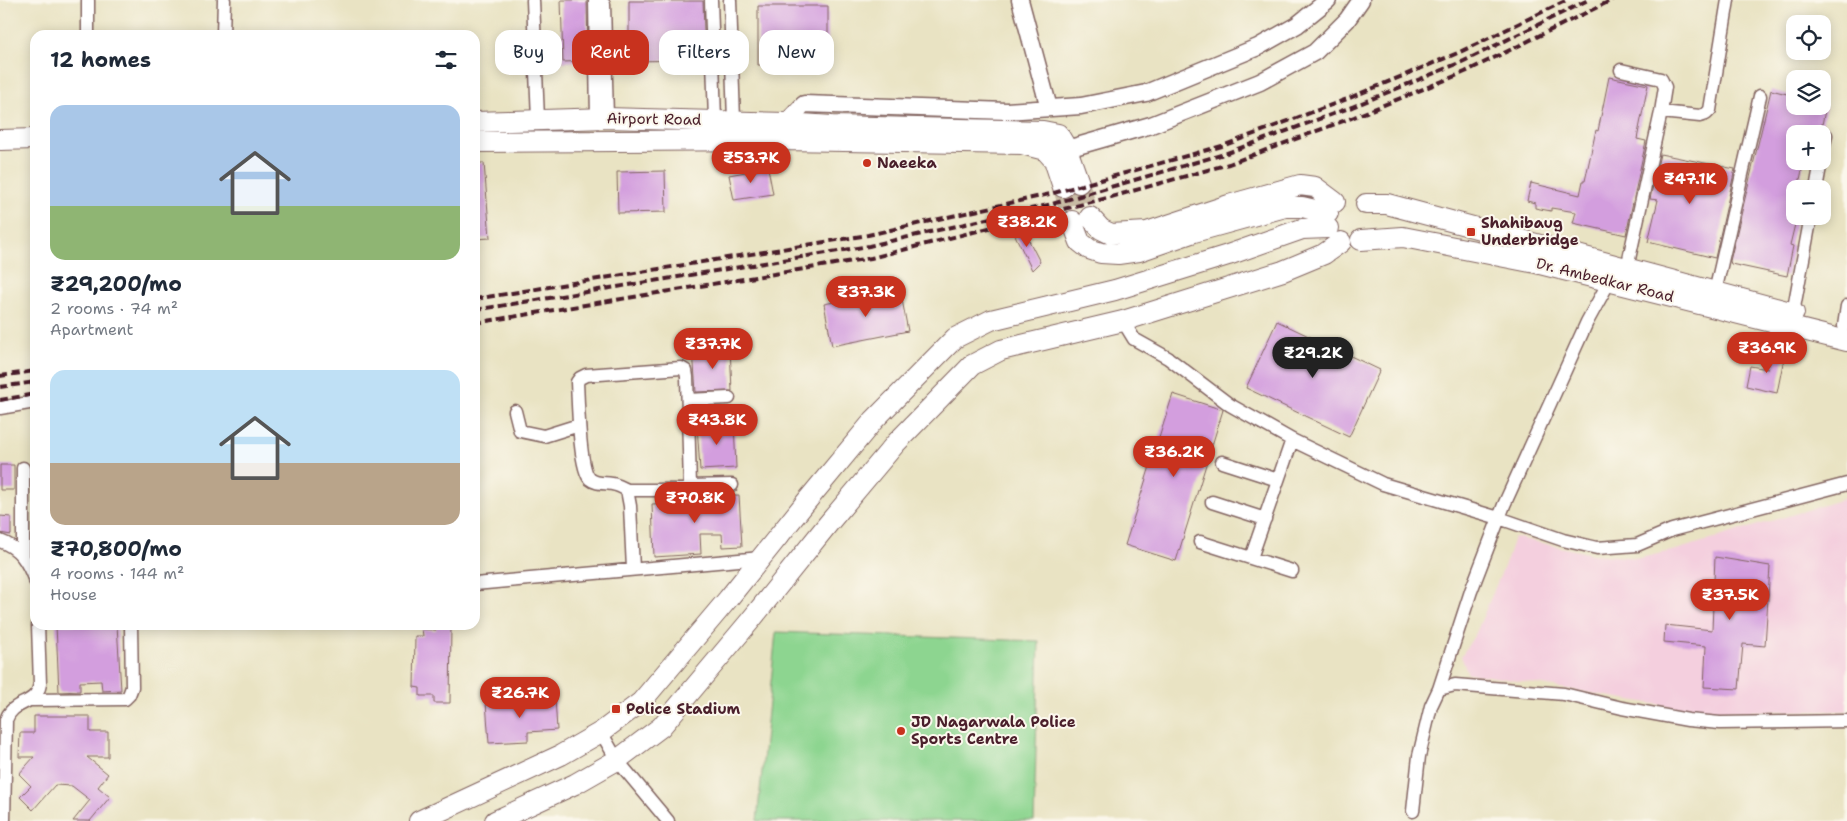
<!DOCTYPE html>
<html lang="en">
<head>
<meta charset="utf-8">
<style>
	body { margin:0; font-family:"Shantell Sans",sans-serif; background:#f6f6f7; color:#1f2937; height:100vh; display:flex; flex-direction:column; font-size:19px; white-space:nowrap }
	* { box-sizing:border-box; margin:0 }
	p { font-size:16px; color:#747a83 }
	.icon { flex:none; width:28px; height:28px; fill:none; stroke:currentColor; stroke-width:2; stroke-linecap:round; stroke-linejoin:round }
	.map { position:relative; flex:1; overflow:hidden }
	.details { position:absolute; left:30px; top:30px; width:450px; height:600px; display:flex; flex-direction:column; background:#fff; border-radius:15px; box-shadow:0 2px 12px #0003 }
	.details>* { flex:none }
	.banner { position:absolute; left:495px; top:30px; width:475px; height:45px; display:flex; gap:10px }
	.controls { position:absolute; left:1786px; top:15px; display:grid; gap:10px }
	.controls a { display:grid; place-items:center; width:45px; height:45px; border-radius:10px; background:#fff; box-shadow:0 2px 12px #0003; font-size:25px }
	.price { position:absolute; translate:-50% -42px; padding:0 11px; border-radius:18px; background:#c8321e; color:#fff; font-size:16px; line-height:32px; filter:drop-shadow(0 1px 2px #0008) }
	.price::after { content:''; position:absolute; left:50%; top:30px; width:15px; height:11px; margin-left:-8px; background:inherit; clip-path:polygon(0 0,100% 0,50% 100%) }
	.price.on { background:#222; color:#fff }
	ul { padding:0; list-style:none }
	li { display:grid; align-content:center; gap:10px; height:265px; padding:0 20px }
	li span { display:grid; place-items:center; height:155px; border-radius:15px; color:#555 }
	li>.icon { margin-inline-start:auto }
	span .icon { width:90px; height:90px; fill:#fffc; stroke-width:1 }
	li b { font-size:21px }
	h2 { display:flex; justify-content:space-between; align-items:center; height:60px; padding:0 20px; font-size:21px }
	.tag { padding:0 18px; border-radius:15px; background:#fff; box-shadow:0 2px 12px #0003; font-size:18px; line-height:45px }
	.tag.on { background:#c8321e; color:#fff }
	.map>svg:first-child { display:block }
</style>
</head>
<body>
<div class="map">
<svg width="1847" height="821" viewBox="0 0 1847 821">
	<rect width="100%" height="100%" fill="#fbf7ec"/>
	<filter id="ink" filterUnits="userSpaceOnUse"><feTurbulence type="fractalNoise" baseFrequency=".02" numOctaves="2"/><feDisplacementMap in="SourceGraphic" scale="10" xChannelSelector="R" yChannelSelector="G"/><feConvolveMatrix kernelMatrix="1 2 1 2 8 2 1 2 1" color-interpolation-filters="sRGB"/></filter>
	<filter id="wash" filterUnits="userSpaceOnUse"><feTurbulence type="fractalNoise" baseFrequency=".0096" numOctaves="4" result="noise"/><feDisplacementMap in="SourceGraphic" scale="20" xChannelSelector="R" yChannelSelector="G"/><feGaussianBlur stdDeviation="1.12" result="paint"/><feColorMatrix in="noise" values="0 0 0 0 0 0 0 0 0 0 0 0 0 0 0 0 0 1.4 0 .05"/><feComposite in="paint" operator="in"/></filter>
	<g filter="url(#wash)">
		<rect width="100%" height="100%" fill="#e9e3c3"/>
		<path fill="#f4cfde" d="M1847,498V711H1729L1678,708L1489,676L1468,674L1461,656L1476,633L1508,557L1514,537L1592,554L1640,558L1676,550Z"/>
		<path fill="#8dd590" stroke="#6c7a5e" d="M776,632L1039,641L1034,821H757Z"/>
		<g id="blocks">
			<path fill="#d39ede" d="M561,0H587L588,61L563,62Z
				M629,1H703L705,60L629,61Z
				M758,6H828V65H758Z
				M1609,77L1648,85L1637,139L1646,141L1626,235L1573,223L1576,212L1551,208V211L1535,208V203L1527,201L1531,183L1580,195L1583,181H1585L1596,130L1598,131Z
				M1771,90L1795,96V106H1826L1821,129L1818,133L1795,128V161H1804L1798,189H1795V216H1797L1790,245L1793,246L1787,276L1731,264L1730,261Z
				M1660,154L1735,169L1715,258L1648,242L1658,200L1650,199Z
				M475,163H484L490,238L475,239Z
				M768,168L773,194L734,200L729,175Z
				M665,171L666,212L618,213L617,172Z
				M1022,227L1040,262L1032,270L1013,231Z
				M900,289L908,331L832,346L824,304Z
				M1277,321L1380,370L1349,437L1246,388Z
				M730,347L732,391L696,392L693,350Z
				M1772,350L1785,353L1777,393L1746,386L1750,366L1768,369Z
				M1173,394L1223,410L1176,561L1125,545Z
				M734,423L736,468L700,470L697,425Z
				M0,465H14V490H0Z
				M739,495L742,546L723,547L722,534H700L701,554L654,557L652,504L692,502V497Z
				M0,516L11,517V535L0,533Z
				M1715,557L1770,566L1765,646L1743,644L1739,689L1704,687L1706,646L1664,642L1665,625L1712,630Z
				M56,625H117L121,690L102,691L101,681L80,682V691L59,692Z
				M436,625H451L450,703H434V696H420V688L414,687L415,636H423L422,629L436,630Z
				M555,698L557,730L528,732V741L489,743L486,702Z
				M34,716H90V732H108V757H87L108,774L98,787L110,797L90,821H73L90,800L72,786L55,785L33,810L20,797L31,786L19,774L34,757H19L20,733H34Z"/>
		</g>
	</g>
	<g filter="url(#ink)">
		<use href="#blocks" fill-opacity="0" stroke="#826460" stroke-width="1"/>
		<g fill="none" stroke-linecap="round" stroke-linejoin="round">
			<path stroke="#c9bca5" stroke-width="20" stroke-dasharray="20 10" stroke-linecap="butt" d="M1079,183L1090,217
				M1063,187L1072,221"/>
			<g stroke="#826460" stroke-width="15">
				<path id="minor" d="M533,0L538,119
					M595,0L597,118
					M711,0L715,120
					M730,0L734,121
					M604,4L607,118
					M88,35V0
					M223,35L224,0
					M1621,70L1661,79L1665,87L1661,112L1627,268
					M1661,112L1700,116L1706,114L1710,110L1728,0
					M1822,155L1826,135
					M1816,189L1821,161
					M1715,292L1760,96
					M1793,313L1811,216
					M1123,321L1134,339L1168,358L1230,405L1292,440L1383,484L1499,518L1563,540L1597,548L1637,545L1672,530L1847,484
					M1844,326L1847,306
					M688,400L729,398
					M0,408L35,402
					M515,411L520,431L544,436L579,425
					M1222,462L1278,480
					M23,468V556
					M627,490C623,488 620,486 616,485C607,482 597,485 590,479C579,469 578,399 577,382L580,378L586,375L681,368L686,371L687,377L690,486
					M1212,502L1265,519
					M0,541C20,548 28,562 35,581
					M1200,542L1292,571
					M1251,558L1292,440
					M633,569L630,506L627,490H684L688,489L690,486L732,485
					M475,584L761,558
					M1439,689L1455,685L1564,694L1622,708L1688,720L1720,723L1847,721
					M32,700L125,699L129,695L132,687L131,625
					M601,732L617,760L668,821
					M1413,811L1419,756L1431,706L1439,689L1471,591L1504,505L1587,322L1610,280
					M4,821L6,720C13,699 36,707 40,684L38,625"/>
			</g>
			<g stroke="#826460" stroke-width="19">
				<path id="tertiary" d="M1020,0L1049,108
					M785,132L786,123L804,104L1007,111L1081,106L1146,93L1258,47L1297,25L1328,0
					M1067,149L1151,125L1260,82L1315,52L1347,20L1361,0"/>
			</g>
			<g stroke="#826460" stroke-width="22">
				<path id="primary" d="M475,122L607,118L786,123L832,126L1043,131L1058,134L1067,149L1079,183
					M0,140L35,139
					M475,142L785,140L1022,144L1045,150L1054,160L1063,187
					M1366,204H1387L1794,313
					M1090,217L1101,229L1111,234L1147,232L1229,205L1300,185L1315,187L1335,202
					M1072,221L1080,242L1089,249L1101,253L1118,254L1139,251L1194,232L1285,207H1302L1328,213
					M1361,240L1403,237L1536,263L1847,341
					M419,821L561,755L601,732L641,702L728,599L806,502L874,420L955,338L991,320L1115,290L1228,255L1302,229L1328,228
					M495,821L575,784L617,760L661,727L750,621L828,524L896,443L972,365L1001,350L1123,321L1283,271L1324,254L1341,242"/>
			</g>
			<use href="#minor" stroke="#fff" stroke-width="12"/>
			<use href="#tertiary" stroke="#fff" stroke-width="16"/>
			<use href="#primary" stroke="#fff" stroke-width="20"/>
			<path stroke="#4a1f2b" stroke-width="4" stroke-dasharray="8 4" stroke-linecap="butt" d="M475,299L868,235L1050,194L1222,146L1347,99L1460,52L1567,0
				M475,310L869,246L1052,204L1224,154L1352,107L1464,61L1588,0
				M475,323L871,258L1111,197L1229,164L1354,117L1465,72L1612,0
				M0,376L35,371
				M0,387L35,382
				M0,400L35,394"/>
		</g>
	</g>
	<g fill="#c8321e" stroke="#fbf7ec" stroke-width="2">
		<circle cx="867" cy="163" r="5"/>
		<rect x="1466" y="227" width="10" height="10" rx="2.5"/>
		<rect x="611" y="704" width="10" height="10" rx="2.5"/>
		<circle cx="901" cy="731" r="5"/>
	</g>
	<g text-anchor="middle" stroke-width="4" stroke-linejoin="round" paint-order="stroke">
		<g font-size="15" fill="#4a1f2b" stroke="#fbf7ec">
			<text transform="translate(654 119) rotate(1)" y="5">Airport Road</text>
			<text transform="translate(1605 280) rotate(14)" y="5">Dr. Ambedkar Road</text>
		</g>
		<g font-size="15" font-weight="bold" fill="#4a1f2b" stroke="#fbf7ec" text-anchor="start">
			<text x="877" y="168">Naeeka</text>
			<text x="1481" y="228">Shahibaug<tspan x="1481" dy="17">Underbridge</tspan></text>
			<text x="626" y="714">Police Stadium</text>
			<text x="911" y="727">JD Nagarwala Police<tspan x="911" dy="17">Sports Centre</tspan></text>
		</g>
	</g>
</svg>
<div class="controls">
<a><svg class="icon" aria-label="locate" viewBox="0 0 24 24"><circle cx="12" cy="12" r="6"/><path d="M12 2v4M12 18v4M2 12h4M18 12h4"/></svg></a>
<a><svg class="icon" aria-label="layers" viewBox="0 0 24 24"><path d="M12 4l9 5-9 5-9-5zM3 14l9 5 9-5"/></svg></a>
<a>+</a>
<a>−</a>
</div>
<b class="price" style="left:751px;top:184px">₹53.7K</b>
<b class="price" style="left:1690px;top:205px">₹47.1K</b>
<b class="price" style="left:1027px;top:248px">₹38.2K</b>
<b class="price" style="left:866px;top:318px">₹37.3K</b>
<b class="price" style="left:713px;top:370px">₹37.7K</b>
<b class="price" style="left:1767px;top:374px">₹36.9K</b>
<b class="price on" style="left:1313px;top:379px">₹29.2K</b>
<b class="price" style="left:717px;top:446px">₹43.8K</b>
<b class="price" style="left:1174px;top:478px">₹36.2K</b>
<b class="price" style="left:695px;top:524px">₹70.8K</b>
<b class="price" style="left:1730px;top:621px">₹37.5K</b>
<b class="price" style="left:520px;top:719px">₹26.7K</b>
<div class="banner">
<a class="tag">Buy</a>
<a class="tag on">Rent</a>
<a class="tag">Filters</a>
<a class="tag">New</a>
</div>
<section class="details">
<h2>12 homes<svg class="icon" aria-label="filters" viewBox="0 0 24 24"><path d="M4 7h16M4 17h16"/><circle cx="9" cy="7" r="2"/><circle cx="15" cy="17" r="2"/></svg></h2>
<ul>
<li><span style="background:linear-gradient(#a9c7e8 65%,#8fb573 0)"><svg class="icon" aria-label="home" viewBox="0 0 24 24"><path d="M3 11l9-7 9 7M6 9v11h12V9"/></svg></span><div><b>₹29,200/mo</b><p>2 rooms · 74 m²</p><p>Apartment</p></div></li>
<li><span style="background:linear-gradient(#bfe0f5 60%,#b9a48a 0)"><svg class="icon" aria-label="home" viewBox="0 0 24 24"><path d="M3 11l9-7 9 7M6 9v11h12V9"/></svg></span><div><b>₹70,800/mo</b><p>4 rooms · 144 m²</p><p>House</p></div></li>
</ul>
</section>
</div>
</body>
</html>
